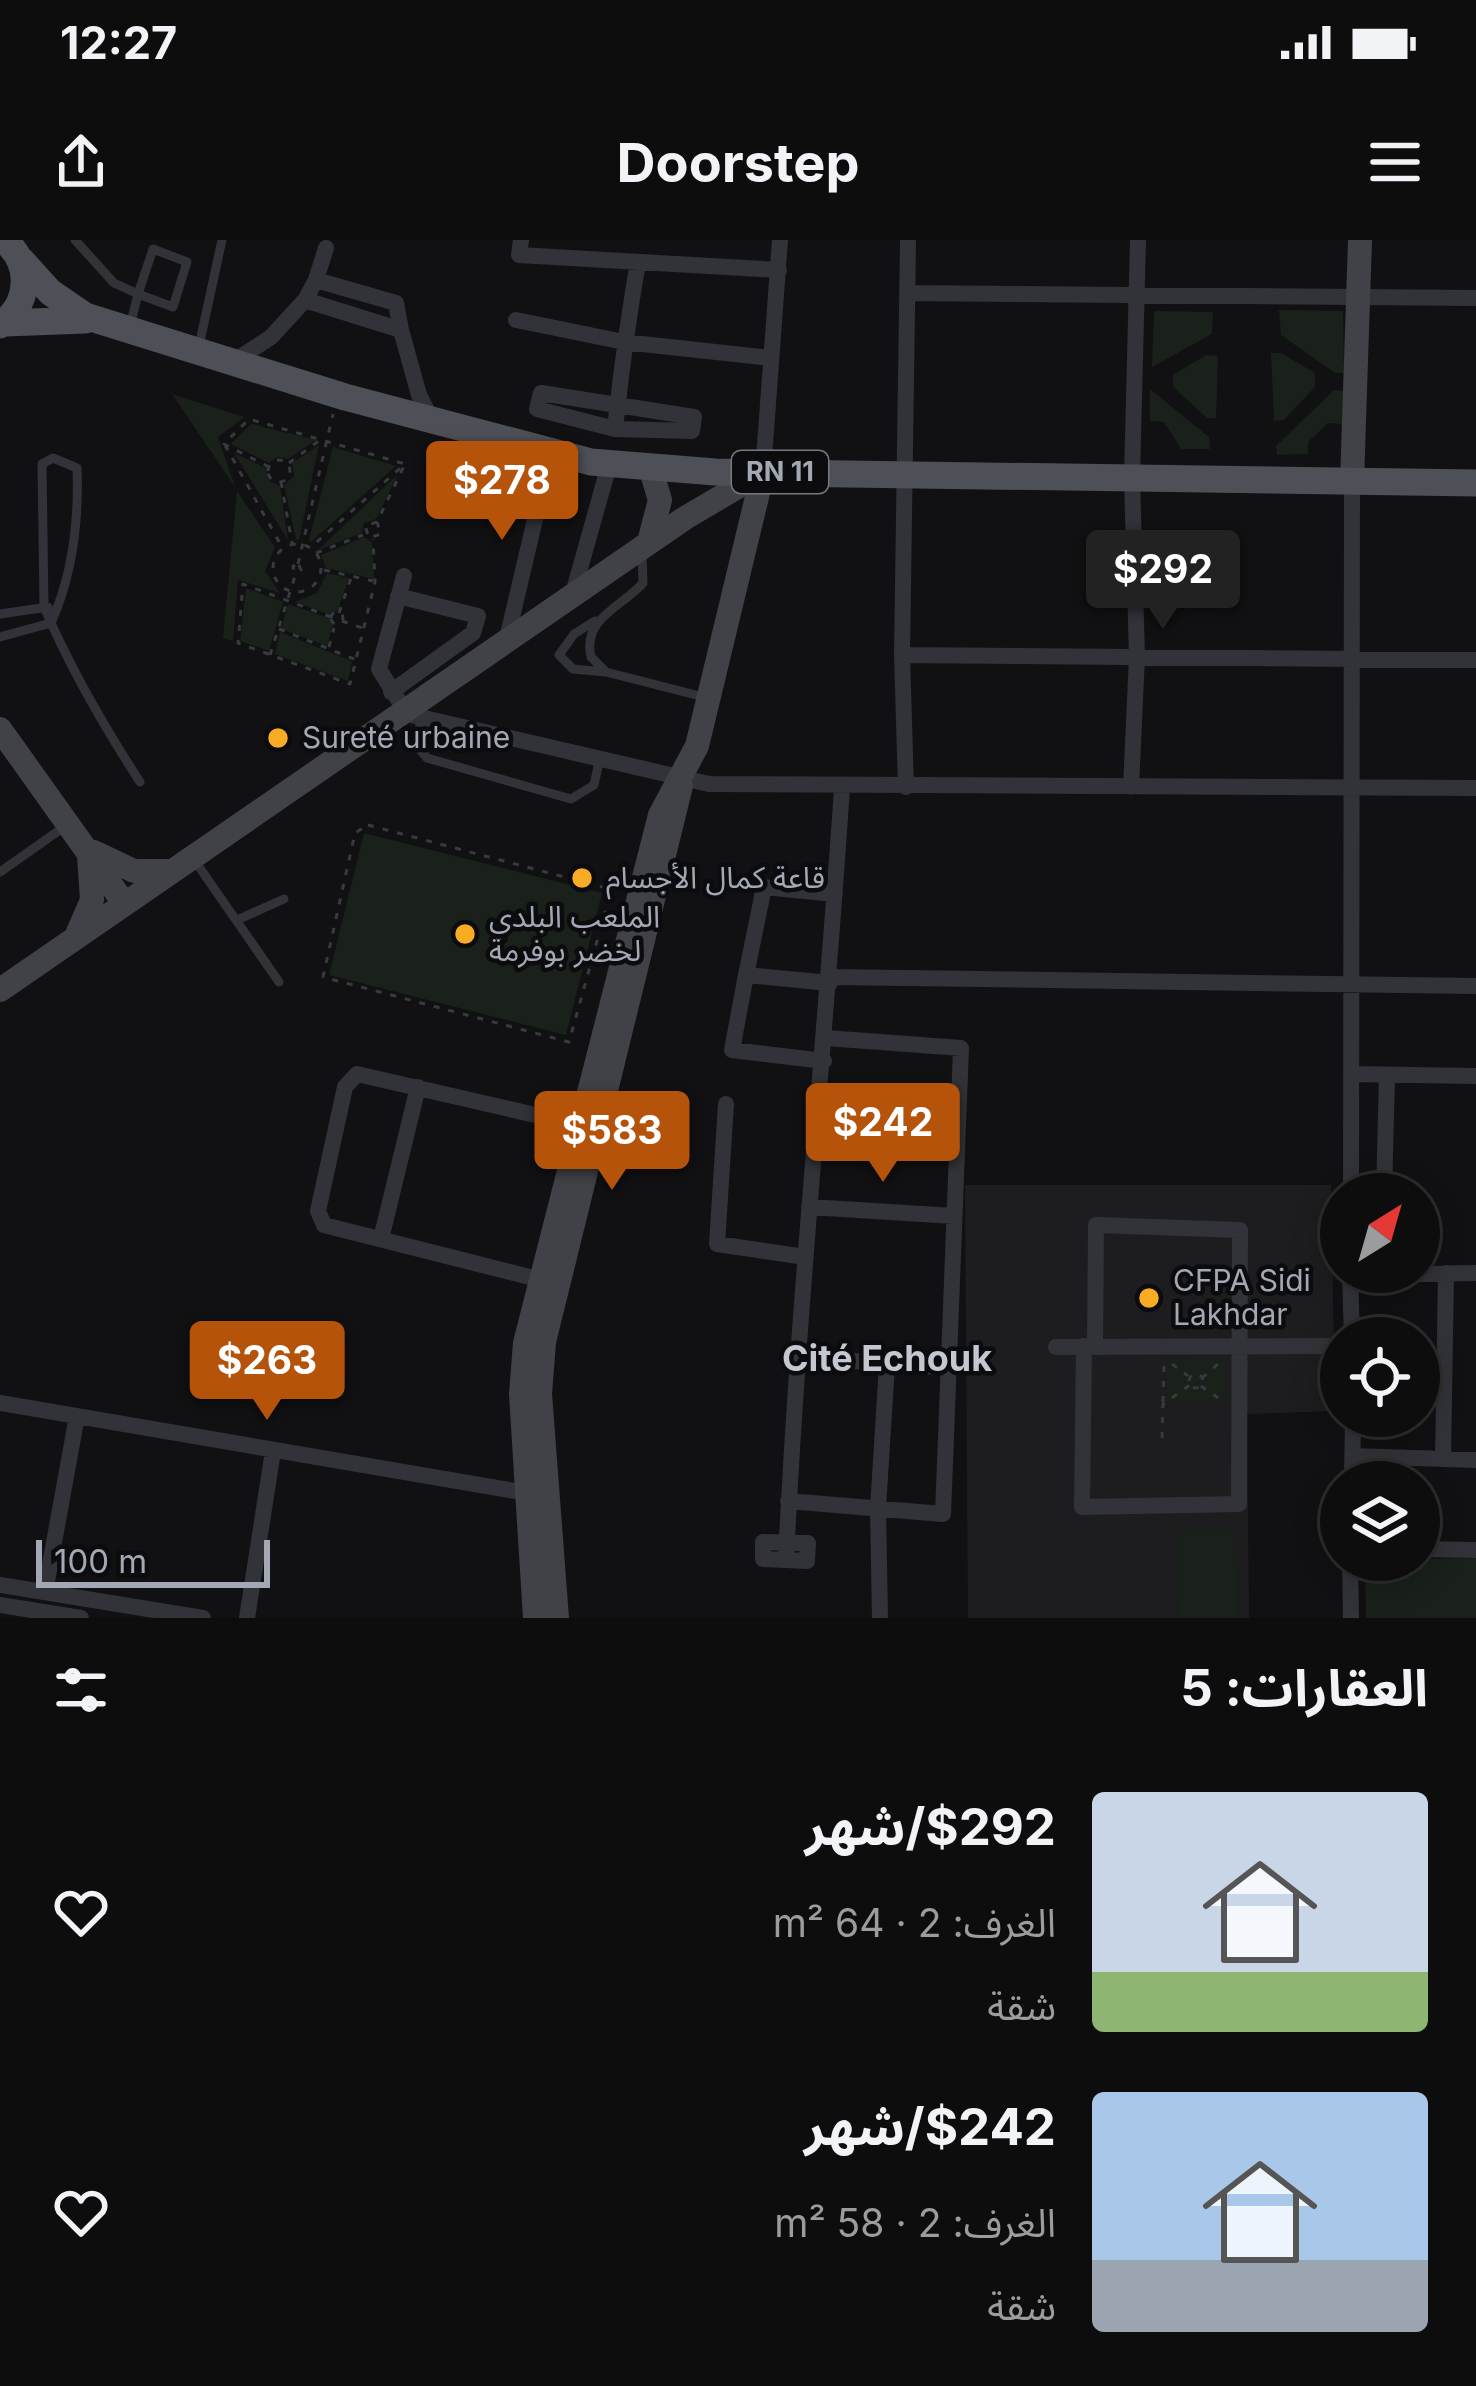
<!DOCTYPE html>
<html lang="ar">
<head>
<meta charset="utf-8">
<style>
	body { margin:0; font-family:Inter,"Noto Sans Arabic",sans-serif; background:#1b1b1c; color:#f1f3f6; direction:rtl; height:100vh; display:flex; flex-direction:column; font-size:45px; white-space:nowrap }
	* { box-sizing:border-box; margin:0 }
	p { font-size:39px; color:#9a9c9e }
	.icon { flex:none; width:66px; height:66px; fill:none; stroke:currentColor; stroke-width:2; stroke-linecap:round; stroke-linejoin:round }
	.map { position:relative; height:1378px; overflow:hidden; direction:ltr }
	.details { display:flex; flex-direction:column; background:#0d0d0e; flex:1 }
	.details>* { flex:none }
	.needle { width:78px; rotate:37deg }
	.fabs { position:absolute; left:1320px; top:933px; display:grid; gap:24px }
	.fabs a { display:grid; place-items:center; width:120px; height:120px; border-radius:50%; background:#0d0d0e; box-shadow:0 6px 30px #0003,0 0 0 3px #2d2d2e; font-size:60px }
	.scale { position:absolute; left:36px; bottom:30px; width:234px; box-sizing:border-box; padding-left:12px; border:6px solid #a2a8b4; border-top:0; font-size:33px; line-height:42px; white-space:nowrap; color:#a2a8b4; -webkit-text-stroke:9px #0c0c0e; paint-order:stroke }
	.price { position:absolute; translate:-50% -102px; padding:0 27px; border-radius:12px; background:#b45309; color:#fff; font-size:39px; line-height:78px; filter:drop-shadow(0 3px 6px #0008) }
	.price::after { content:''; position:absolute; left:50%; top:72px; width:36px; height:27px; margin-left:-18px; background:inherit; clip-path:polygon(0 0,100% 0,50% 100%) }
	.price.current { background:#222; color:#fff }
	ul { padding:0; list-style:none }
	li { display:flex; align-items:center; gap:36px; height:300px; padding:0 48px }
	li span { display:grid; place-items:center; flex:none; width:336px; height:240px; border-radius:12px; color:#555 }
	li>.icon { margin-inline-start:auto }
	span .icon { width:144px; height:144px; fill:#fffc; stroke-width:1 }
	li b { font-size:51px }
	h2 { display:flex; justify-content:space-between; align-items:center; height:144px; padding:0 48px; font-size:51px }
	.status { display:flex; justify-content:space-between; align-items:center; height:84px; padding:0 60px; background:#0d0d0e; direction:ltr }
	.status svg { height:33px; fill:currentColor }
	header { display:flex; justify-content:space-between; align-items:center; height:156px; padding:0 48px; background:#0d0d0e; font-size:54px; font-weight:700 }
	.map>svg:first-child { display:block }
</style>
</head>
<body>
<div class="status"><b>12:27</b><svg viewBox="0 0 49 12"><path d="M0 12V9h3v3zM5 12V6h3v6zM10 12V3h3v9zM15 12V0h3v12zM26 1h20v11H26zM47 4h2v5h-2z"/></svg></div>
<header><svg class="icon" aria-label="menu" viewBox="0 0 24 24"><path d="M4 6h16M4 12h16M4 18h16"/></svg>Doorstep<svg class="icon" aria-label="share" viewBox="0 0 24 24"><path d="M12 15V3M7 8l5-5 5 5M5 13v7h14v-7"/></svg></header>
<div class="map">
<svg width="1476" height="1378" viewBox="0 0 1476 1378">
	<rect width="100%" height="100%" fill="#111113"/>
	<path fill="#1d1d20" d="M965,945H1331L1335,1171L1247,1174L1249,1378H968Z"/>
	<path fill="#19211a" d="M1279,70L1343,71L1344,133H1335L1281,95Z
		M1154,71L1213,72L1212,94L1152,127Z
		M1271,113H1281L1315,133V147L1284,180L1274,181Z
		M1206,115L1218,116L1216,178H1207L1173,147V135Z
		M1150,149L1209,197L1210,209H1181L1164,182L1150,181Z
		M1334,150L1345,151L1343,184L1328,183L1308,202V214L1277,215L1276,206Z
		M172,154L244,177L218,197L235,247Z
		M251,184L316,200L288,219L278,217L269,223L231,204Z
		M319,205L299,300L296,299L284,245L294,236L292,223Z
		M333,207L396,226L311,302L309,300Z
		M234,213L266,228L270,241L280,246L288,300Z
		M398,234L376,279L364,283L362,293L318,310Z
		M237,251L275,307L265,331L280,353L238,340L233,401L223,398Z
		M364,297L372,302L374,339L326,328L321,315Z
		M327,333L349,338L338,370L330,375L295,362L317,353Z
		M246,348L283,362L269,411L240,401Z
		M288,364L329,378L333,385L327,406L281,389Z
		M280,392L352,421L348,441L275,414Z
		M364,593L602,653L566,795L329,735Z
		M1226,1119L1227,1162L1167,1163L1166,1120Z
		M1234,1289L1238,1378H1179L1176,1291Z
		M1476,1318V1378H1366L1365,1320Z"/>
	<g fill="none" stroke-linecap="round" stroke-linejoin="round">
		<path stroke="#383a3f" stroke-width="3" stroke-dasharray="6 9" stroke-linecap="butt" d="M225,205L282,307
			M268 231a11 11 0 1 1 22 0a11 11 0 1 1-22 0Z
			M289,223L320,200
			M269,227L224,204L249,179L405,224L310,308
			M281,242L292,303
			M377,282L365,286L369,298L381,294L377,282L404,226
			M273 328a24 24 0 1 1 48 0a24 24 0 1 1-48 0Z
			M316,313L363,295
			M298,324L333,174
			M299,325L301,330L294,332L293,326Z
			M324,330L373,341
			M331 378a6 6 0 1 1 12 0a6 6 0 1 1-12 0Z
			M339,373L351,338
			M331,377L243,344L238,403L350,444L375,342L373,299
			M342,381L362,388
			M279,389L354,419
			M329,407L334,388
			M270,415L296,333
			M368,585L606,648L609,658L569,802L323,737L355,593Z
			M1172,1124L1188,1136
			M1189 1141a7 7 0 1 1 14 0a7 7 0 1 1-14 0Z
			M1202,1138L1219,1123
			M1201,1146L1224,1162
			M1163,1162L1164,1124
			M1162,1198L1163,1164L1190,1145"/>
		<path stroke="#323338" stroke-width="9" d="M75,0L114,43L138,54L130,86
			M153,9L187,22L173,67L138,54Z
			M199,106L222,0
			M642,315L643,343C622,367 582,378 591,417L606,432L708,458
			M0,374L48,367
			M595,381L574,394L559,415L573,429L605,432
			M51,383C72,336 79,280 77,228L53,218L42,224L44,367C71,430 103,485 140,542
			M0,397L51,383
			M422,478L415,504L427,518L571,559L594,545L599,522
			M195,621L279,742
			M0,632L64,587
			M237,680L284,659"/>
		<path stroke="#323338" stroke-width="16" d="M521,0L519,15L779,30
			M316,40L326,8
			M907,53L1476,58
			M305,60L316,40L396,63L401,90
			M516,80L624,102L771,118
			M233,122L271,97L305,60L401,90L419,155L432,180
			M615,189L537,169L541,153L694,177L692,191L615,189C621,133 628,79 638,23
			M763,232L780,0
			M404,336L379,429L407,474L709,544L1476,548
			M572,357L609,225
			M506,403L551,211
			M902,415L1476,420
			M391,452L473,393L478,376L398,356
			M906,547L902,415L908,0
			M1131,547L1137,417L1132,238L1138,0
			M746,735L764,647L835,654
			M830,737L1476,746
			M824,821L732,810L746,735L830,743
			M1351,834L1476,836
			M726,864L717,1004L805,1017
			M818,882L956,892
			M1351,954L1352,242
			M1384,954L1387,835
			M809,967L954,976
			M381,999L418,847
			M1350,1032L1352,1098
			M1350,1035L1476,1033
			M549,1042L324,985L318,971L345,847L357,834L579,885
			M1084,1106L1082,1267L1239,1264L1240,990L1096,985L1095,1107
			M1056,1107L1341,1106
			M796,1117L953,1128
			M0,1163L527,1253
			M1353,1216L1476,1220
			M1443,1219L1446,1033
			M1352,1242L1353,1176
			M788,1261L943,1274L961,808L826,798
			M1419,1309L1476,1310
			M786,1320L807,1321L808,1303L763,1302V1319L786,1320C798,1062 825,806 842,548
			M1350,1320L1351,1378
			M0,1345L203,1378
			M45,1352L77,1176
			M0,1365L81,1378
			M247,1378L273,1211
			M880,1378L878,1268L887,1125"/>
		<path stroke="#404248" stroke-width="24" d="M1352,242L1360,0
			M649,302L660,260L651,230
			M0,489L124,663
			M94,612L134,631H169
			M78,692L92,660L89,616
			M0,750L685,278L763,232
			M535,1378L521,1154L525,1103L660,575L697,506L763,232
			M557,1378L540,1154L544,1102L681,546"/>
		<path stroke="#4e5057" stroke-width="27" d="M22,21L50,52L85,76L345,157L591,222L715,232L1476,243
			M5,83L85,80
			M0,85C30,65 33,24 4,0"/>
	</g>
	<g fill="#f8ac24" stroke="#0c0c0e" stroke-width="4.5">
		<circle cx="278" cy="498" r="12"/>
		<circle cx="582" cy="638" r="12"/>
		<circle cx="465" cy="694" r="12"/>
		<circle cx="1149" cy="1058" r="12"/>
	</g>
	<g text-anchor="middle" stroke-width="9" stroke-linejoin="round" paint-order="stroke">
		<rect fill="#0c0c0e" stroke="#757982" stroke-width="3" x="732" y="211" width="96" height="42" rx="9"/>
		<g font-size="27" font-weight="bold" fill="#a2a8b4">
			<text x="780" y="241">RN 11</text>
		</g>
		<g font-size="30" fill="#a2a8b4" stroke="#0c0c0e" text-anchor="start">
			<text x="302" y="508">Sureté urbaine</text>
			<text x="606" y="648">قاعة كمال الأجسام</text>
			<text x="489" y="687">الملعب البلدي<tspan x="489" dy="34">لخضر بوفرمة</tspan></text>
			<text x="1173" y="1051">CFPA Sidi<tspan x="1173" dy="34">Lakhdar</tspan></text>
		</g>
		<g font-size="36" font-weight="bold" fill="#c3c7d0" stroke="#0c0c0e">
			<text x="887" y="1131">Cité Echouk</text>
		</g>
	</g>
</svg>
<div class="fabs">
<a><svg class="needle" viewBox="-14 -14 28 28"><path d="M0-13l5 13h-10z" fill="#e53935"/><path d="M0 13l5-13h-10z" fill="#9a9c9e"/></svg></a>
<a><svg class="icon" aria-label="locate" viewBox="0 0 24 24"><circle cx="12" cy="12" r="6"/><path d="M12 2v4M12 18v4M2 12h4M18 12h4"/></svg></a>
<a><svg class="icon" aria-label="layers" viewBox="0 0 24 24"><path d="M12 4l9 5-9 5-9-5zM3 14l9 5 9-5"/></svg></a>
</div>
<div class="scale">100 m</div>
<b class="price" style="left:502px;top:303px">$278</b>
<b class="price current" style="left:1163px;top:392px">$292</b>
<b class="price" style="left:883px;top:945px">$242</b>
<b class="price" style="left:612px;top:953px">$583</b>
<b class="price" style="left:267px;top:1183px">$263</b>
</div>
<section class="details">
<h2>العقارات: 5<svg class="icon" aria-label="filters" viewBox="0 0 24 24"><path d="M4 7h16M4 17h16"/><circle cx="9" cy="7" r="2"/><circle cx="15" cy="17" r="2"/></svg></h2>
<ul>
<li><span style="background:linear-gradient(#c9d6e8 75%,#8fb573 0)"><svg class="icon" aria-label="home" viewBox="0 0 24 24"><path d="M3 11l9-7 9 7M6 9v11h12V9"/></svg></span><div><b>$292/شهر</b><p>الغرف: 2 · 64 m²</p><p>شقة</p></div><svg class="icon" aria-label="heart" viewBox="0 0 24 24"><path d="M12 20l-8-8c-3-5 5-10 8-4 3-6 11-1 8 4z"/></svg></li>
<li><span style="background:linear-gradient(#a9c7e8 70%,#9aa5b1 0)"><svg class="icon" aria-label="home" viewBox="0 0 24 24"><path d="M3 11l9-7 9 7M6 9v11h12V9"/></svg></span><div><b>$242/شهر</b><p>الغرف: 2 · 58 m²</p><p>شقة</p></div><svg class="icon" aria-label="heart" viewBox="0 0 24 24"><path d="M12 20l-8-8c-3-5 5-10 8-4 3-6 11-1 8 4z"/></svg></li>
</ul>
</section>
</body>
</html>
